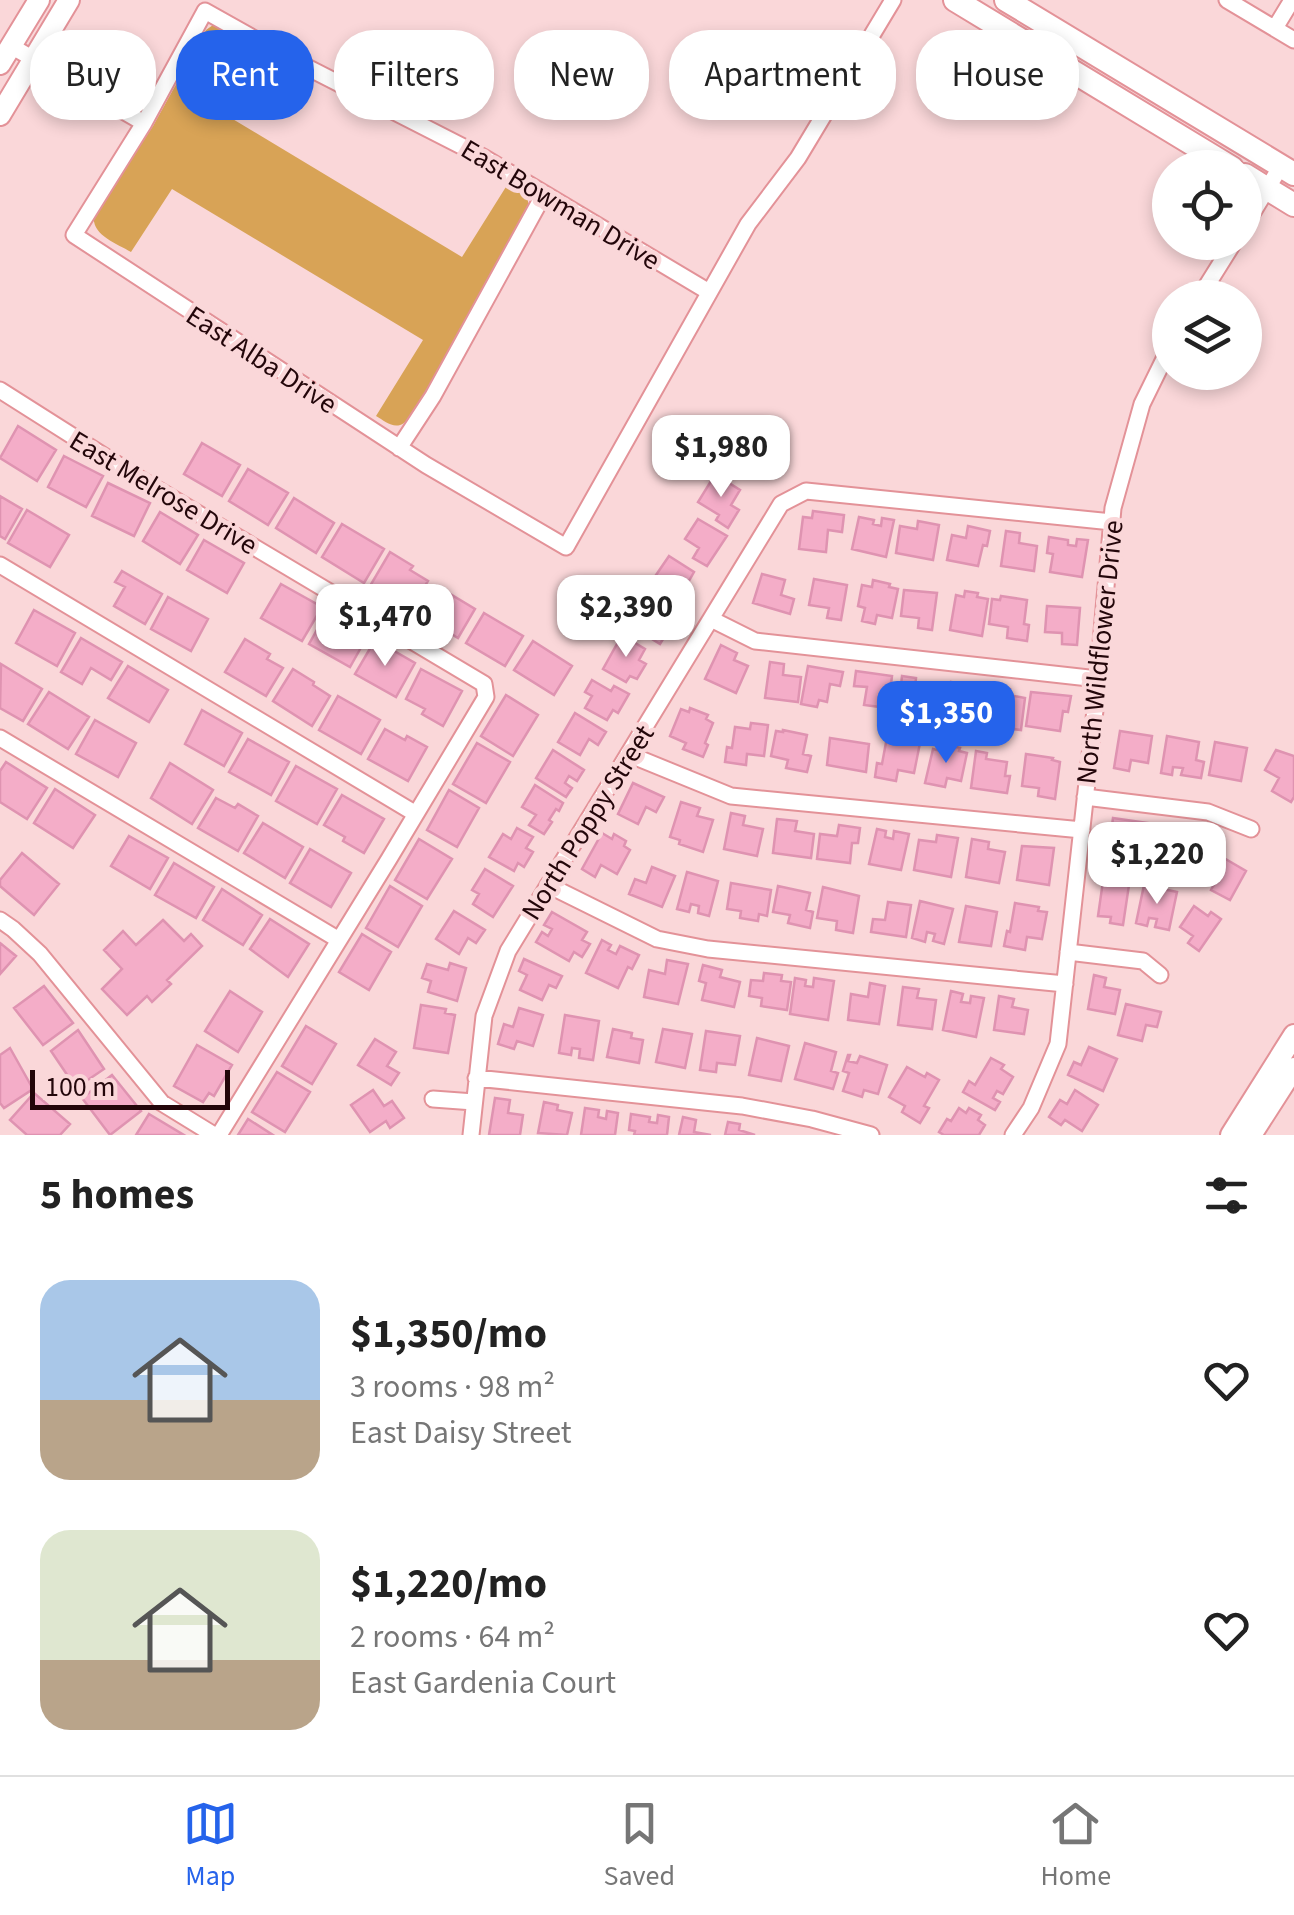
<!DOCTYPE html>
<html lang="en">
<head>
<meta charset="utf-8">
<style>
	body { margin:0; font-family:"Source Sans 3",sans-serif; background:#f6f6f6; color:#222; height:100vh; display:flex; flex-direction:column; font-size:38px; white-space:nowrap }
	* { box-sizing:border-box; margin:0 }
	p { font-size:32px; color:#767676 }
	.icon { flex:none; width:55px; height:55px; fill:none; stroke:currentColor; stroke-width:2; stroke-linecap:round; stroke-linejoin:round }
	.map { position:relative; height:1135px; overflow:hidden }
	.details { display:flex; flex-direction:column; background:#fff; flex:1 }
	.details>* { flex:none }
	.top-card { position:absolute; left:30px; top:30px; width:1235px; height:90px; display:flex; gap:20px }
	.tools { position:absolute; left:1152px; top:150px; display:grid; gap:20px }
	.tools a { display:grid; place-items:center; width:110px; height:110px; border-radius:50%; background:#fff; box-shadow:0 5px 15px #0003; font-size:50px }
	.scale { position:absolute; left:30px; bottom:25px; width:200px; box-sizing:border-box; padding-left:10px; border:5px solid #23060a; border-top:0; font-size:28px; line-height:35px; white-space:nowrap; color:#23060a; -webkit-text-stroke:8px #fad7d9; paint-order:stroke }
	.price { position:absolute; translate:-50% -85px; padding:0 22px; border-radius:20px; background:#fff; color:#222; font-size:32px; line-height:65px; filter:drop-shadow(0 2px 5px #0008) }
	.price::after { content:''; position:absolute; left:50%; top:60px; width:30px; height:22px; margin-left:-15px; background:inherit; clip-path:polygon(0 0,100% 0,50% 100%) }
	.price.active { background:#2563eb; color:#fff }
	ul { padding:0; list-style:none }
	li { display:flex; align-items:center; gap:30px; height:250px; padding:0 40px }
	li span { display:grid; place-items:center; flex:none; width:280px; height:200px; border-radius:30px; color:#555 }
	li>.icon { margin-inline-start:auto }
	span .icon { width:120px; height:120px; fill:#fffc; stroke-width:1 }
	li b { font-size:42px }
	h2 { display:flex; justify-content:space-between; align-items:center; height:120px; padding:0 40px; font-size:42px }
	.chip { padding:0 35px; border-radius:40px; background:#fff; box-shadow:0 5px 15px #0003; font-size:35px; line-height:90px }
	.chip.active { background:#2563eb; color:#fff }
	.tab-bar { display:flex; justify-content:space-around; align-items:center; height:140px; border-top:2px solid #e0e0e0; background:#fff; font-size:28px; color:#767676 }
	.tab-bar a { display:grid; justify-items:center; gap:5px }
	.tab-bar .active { color:#2563eb }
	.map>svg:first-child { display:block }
</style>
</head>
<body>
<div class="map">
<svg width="1294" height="1135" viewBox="0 0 1294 1135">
	<rect width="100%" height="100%" fill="#fad7d9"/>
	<path fill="#d8a356" d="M213,25H220L249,43L211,106L462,257L509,182C521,190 530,193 528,208C500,255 474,302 449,351C440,367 418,414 404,423C394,430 385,421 376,416L423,340L172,189L131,252C116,243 91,235 94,215L153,126L206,30Z"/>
	<path fill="#f4adc8" stroke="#df93b1" stroke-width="2.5" d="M18,426L56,450L37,481L0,458Z
		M202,443L240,465L222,496L184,474Z
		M64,456L103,476L86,507L48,487Z
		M248,469L288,493L268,525L229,501Z
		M718,476L740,490L731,505L739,510L728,528L716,520L719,515L698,502L711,481L714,483Z
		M108,483L150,503L134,536L92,516Z
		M0,496L22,509L5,539L0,536Z
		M294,498L334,523L316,553L276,528Z
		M27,510L69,535L50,567L8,543Z
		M813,511L844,515L842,532L828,530L826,552L799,549L803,517L812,518Z
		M160,512L198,535L180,564L143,541Z
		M859,517L874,520L873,524L881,526L882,518L894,520L886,557L852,549Z
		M698,519L727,536L707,566L693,558L699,548L685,539Z
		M918,521L939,525L933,560L896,553L900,526L917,529Z
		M342,524L384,549L364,583L322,557Z
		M968,526L990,531L987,546L983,545L978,566L947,560L952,535L966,538Z
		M1006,531L1020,533L1019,543L1037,546L1034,571L1001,566Z
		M1049,537L1068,540V545L1076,546L1077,539L1088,540L1082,577L1050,572L1053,554L1047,553Z
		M204,540L244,563L227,593L187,570Z
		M390,552L413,566L410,570L428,581L410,610L370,586Z
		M669,556L694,572L685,588L692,592L683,608L652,588L657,580L654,578Z
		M122,571L162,594L145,624L114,606L125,587L115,582Z
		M762,574L785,580L781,595L794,599L790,614L753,603Z
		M814,579L847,585L841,620L827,618L829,608L809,605Z
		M873,580L890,584L889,587L898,589L892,618L877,615L875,624L862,621L865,608L858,606L862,585L872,587Z
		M281,584L322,607L302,641L261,618Z
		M437,586L475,609L458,638L420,615Z
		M904,590L937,593L932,630L918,628L919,618L901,616Z
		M965,591L978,593L977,597L988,599L982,636L950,630L956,595L964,597Z
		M646,596L668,609L658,626L668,631L660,644L628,624Z
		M1001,596L1027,600L1024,624L1029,625L1027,641L1007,638L1008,627L989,624L992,599L1000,600Z
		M168,597L208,619L191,651L151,629Z
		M1047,606L1080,608L1077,645L1062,644V633L1045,632Z
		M34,610L75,633L57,666L16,643Z
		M327,612L368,635L350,667L309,644Z
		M484,613L523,636L505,666L466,643Z
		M622,635L645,649L639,660L646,664L637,679L630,676L626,682L603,669Z
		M81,638L122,662L111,680L91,668L82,684L61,672Z
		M245,639L270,654L267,659L283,668L266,696L225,672Z
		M375,640L415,663L396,697L355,674Z
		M533,641L572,666L554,695L514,670Z
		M721,645L737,653L734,660L748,666L736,693L705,679Z
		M770,662L784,664L783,675L801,677L798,702L765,698Z
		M1,664L42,689L23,721L0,708Z
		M128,666L168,690L149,722L108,698Z
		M808,666L843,672L840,686L830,684L827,702L819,700L817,707L801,704Z
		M293,669L314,682L313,685L330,696L312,726L273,701Z
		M421,669L462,691L443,726L422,714L425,709L406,699Z
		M856,671L892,676L888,708L864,705L867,687L854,686Z
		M902,676L916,678L915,688L934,691L931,716L898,712Z
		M592,680L611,691L614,686L629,694L618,713L613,710L607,720L585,708L592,696L585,692Z
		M951,682L977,686L975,703L981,704L977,725L938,718L943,688L950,689Z
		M993,686L1010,689L1009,695L1025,698L1021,730L997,727V725L988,723Z
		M49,692L89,717L68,749L28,724Z
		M1031,692L1071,696L1068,712L1063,711L1060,731L1026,726Z
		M506,695L538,715L513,756L481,736Z
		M338,696L380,720L361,754L319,730Z
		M690,708L708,715L706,719L713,723L705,743L708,745L703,757L683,749L686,743L670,736L681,709L689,712Z
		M202,710L242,733L224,766L185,744Z
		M575,713L606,732L598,745L589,739L580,755L558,742Z
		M95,720L136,743L118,777L76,754Z
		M751,723L768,725L764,756L747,754L746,765L725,762L727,747L732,748L735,727L750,729Z
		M385,729L405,740L407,736L427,747L408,781L368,759Z
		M783,730L807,735L803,754L811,756L807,772L786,768L788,760L771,756L776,731L783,732Z
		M1120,731L1152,736L1148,763L1131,760L1129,771L1114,768Z
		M1167,736L1199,742L1196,760L1204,762L1201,778L1181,775L1183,768L1173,767L1172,775L1161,773Z
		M887,737L920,743L914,773L898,770L896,781L875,777L877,763L882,764Z
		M830,738L869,744L866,772L827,765Z
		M248,739L289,762L271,795L229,772Z
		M1215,742L1247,748L1241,781L1209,775Z
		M477,743L510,762L486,803L453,784Z
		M942,744L960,748L959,751L967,753L961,781L947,778L945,787L925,783L933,749L941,751Z
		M553,750L584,770L577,781L569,776L565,783L572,788L566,797L536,778Z
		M1276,750L1294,756V797L1291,802L1272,791L1279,778L1265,770Z
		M976,751L987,753L986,759L1007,762L1005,776H1010L1007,793L971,788Z
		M1026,754L1053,758L1052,760L1060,762L1055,799L1038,796L1039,788L1022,786Z
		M6,762L47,788L27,819L0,802V771Z
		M170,763L213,790L192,824L151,798Z
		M296,766L337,789L317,824L276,801Z
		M633,783L664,797L656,812L646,807L638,824L618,814Z
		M535,785L563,803L559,811L556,809L549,820L552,822L544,834L529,825L536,815L522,807Z
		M55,789L95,815L73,848L34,823Z
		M449,790L479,808L457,847L427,830Z
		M342,795L384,819L364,853L343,841L345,837L324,825Z
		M216,798L235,808L238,804L258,816L238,851L198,828Z
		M681,802L700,808L697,816L713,820L703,852L679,844L680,840L670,837Z
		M731,813L745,816L743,825L763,829L757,856L724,849Z
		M1113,818L1148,823L1143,860L1108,855Z
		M777,819L797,821L795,831L814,834L811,858L773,853Z
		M263,823L303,847L285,878L244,853Z
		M839,825L860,828L858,843H852L850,863L817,859L820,834L837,836Z
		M1176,825L1196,827L1191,863L1180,861L1179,866L1154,862L1158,830L1175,832Z
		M517,828L533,837L526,848L533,852L524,867L518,863L514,871L489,857L503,834L511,839Z
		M877,829L886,831L885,837L893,839L894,831L909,834L901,870L869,864Z
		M602,833L612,839L614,834L626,841L624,846L630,850L617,874L601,865L595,877L582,869Z
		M937,835L958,838L951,877L914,870L919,840L936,842Z
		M129,836L168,858L150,889L111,866Z
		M419,839L452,859L427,899L395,880Z
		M972,839L989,842L988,849L1005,852L999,883L966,877Z
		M1022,846L1054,848L1049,885L1017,880Z
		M310,849L351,873L331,907L290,883Z
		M22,853L59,884L34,915L0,886V880Z
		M1217,854L1246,871L1230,900L1211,890L1220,874L1209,868Z
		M174,863L214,887L196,918L155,895Z
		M652,867L675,876L662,907L629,894L635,879L646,883Z
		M485,869L513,886L493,917L473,904L479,894L472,890Z
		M687,872L718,881L709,916L698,913L699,906L691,904L689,912L677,909Z
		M1103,881L1129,885L1123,925L1110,923L1111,917L1098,916Z
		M731,883L771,890L767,916L759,914L758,921L740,918L741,911L727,909Z
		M1144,885L1177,892L1169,930L1155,927L1157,919L1149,918L1147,926L1136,923Z
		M390,886L422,906L398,947L366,928Z
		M778,886L810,893L806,910L813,912L810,928L788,923L790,915L773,912Z
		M823,887L859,896L853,933L836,930L837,921L817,918Z
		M222,889L262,915L243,945L203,920Z
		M920,901L953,909L944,944L933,941L935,934L927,932L925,942L912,938Z
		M888,902L911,905L906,937L871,932L873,919L885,920Z
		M1015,903L1039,907L1038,911L1047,912L1042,939L1027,937L1025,950L1004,946L1007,931L1010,932Z
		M966,906L997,912L991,946L959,942Z
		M1194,906L1208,916L1211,912L1221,919L1199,951L1188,943L1193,936L1180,927Z
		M454,911L485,930L476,943L468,938L459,954L436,939Z
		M552,912L587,932L582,940L590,944L582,957L574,952L569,961L536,942L542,932L548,936L552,929L544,925Z
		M270,919L309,944L288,977L250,949Z
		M163,920L184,941L191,934L202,946L167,980L171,984L152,1002L147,996L127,1015L102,989L122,969L104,950L123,931L136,945Z
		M362,934L391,952L369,990L339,972Z
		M602,940L611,945L608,950L616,954L620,946L639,955L632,969L628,967L618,988L586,973Z
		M0,943L16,956L0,974Z
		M524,959L562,976L556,988L549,985L542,1000L520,990L527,975L519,971Z
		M667,960L688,964L678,1004L644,997L649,970L665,974Z
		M450,963L466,968L457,1001L428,992L431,981L422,978L427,964L448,970Z
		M703,965L722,970L720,977L740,982L734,1007L702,1000L706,983L699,981Z
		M764,973L782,975L781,981L791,982L787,1010L761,1006L762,998L749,996L751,980L763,981Z
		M1094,975L1106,978L1104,987L1120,990L1115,1014L1088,1009Z
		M795,978L806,980L805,986L813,987L814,978L834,981L828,1020L790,1014Z
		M870,983L885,986L879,1024L848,1020L851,994L868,997Z
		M44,986L73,1023L43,1045L14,1008Z
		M903,987L919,989L917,998L936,1000L932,1029L898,1025Z
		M230,991L262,1012L238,1052L205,1031Z
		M951,991L963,994L961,1002L970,1003L971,996L984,998L976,1037L943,1030Z
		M999,996L1014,999L1012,1007L1028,1010L1024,1034L994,1030Z
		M1126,1004L1161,1012L1157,1027L1146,1025L1142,1041L1118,1035Z
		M421,1005L446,1009L445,1013L455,1015L448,1053L414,1048Z
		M519,1008L543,1015L533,1046L517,1041L514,1049L498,1044L504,1024L513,1027Z
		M565,1015L599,1021L593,1060L579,1058L580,1049L572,1048L571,1055L559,1053Z
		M306,1026L336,1044L312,1084L282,1066Z
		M613,1029L632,1033L631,1038L643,1040L639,1063L607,1057Z
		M663,1029L692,1034L685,1068L656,1062Z
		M78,1030L104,1069L76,1088L51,1051Z
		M706,1031L740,1036L735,1065L717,1063L716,1072L700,1070Z
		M757,1038L789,1046L781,1081L749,1075Z
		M375,1039L396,1052L387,1066L399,1073L391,1085L358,1065Z
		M805,1043L836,1052L831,1071L838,1073L833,1089L795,1079Z
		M197,1045L232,1065L214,1096L209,1093L203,1102L174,1086Z
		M1089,1047L1117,1059L1103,1091L1068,1075L1074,1062L1081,1065Z
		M10,1048L33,1089L4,1108L0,1103V1055Z
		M848,1055H850L848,1061L857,1063L860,1056L887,1065L878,1094L864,1090L862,1097L843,1091L849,1073L843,1071Z
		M991,1058L1004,1065L1001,1069L1013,1077L1003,1094L997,1091L993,1098L1000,1102L995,1110L963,1092L969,1081L975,1085Z
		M907,1067L925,1077L927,1073L939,1080L924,1106L929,1108L920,1123L902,1112L905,1106L889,1097Z
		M277,1072L310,1092L285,1132L252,1112Z
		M112,1075L141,1111L110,1135L82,1098Z
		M373,1090L384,1106L392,1101L404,1118L390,1128L386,1121L370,1132L351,1105Z
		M1075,1090L1098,1105L1082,1131L1065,1120L1061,1125L1049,1117L1060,1100L1067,1104Z
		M34,1093L70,1124L60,1135H27L10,1120Z
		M495,1098L510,1100L508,1113L523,1115L520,1135H489Z
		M544,1102L558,1105L557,1110L572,1113L567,1135L538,1133Z
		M585,1108L599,1110L598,1117L606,1119L607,1111L618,1113L615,1135H581Z
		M959,1108L966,1113L969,1108L981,1115L978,1120L985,1125L979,1135H944L939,1132L947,1119L951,1121Z
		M149,1114L184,1135H136Z
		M631,1114L650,1117L649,1122L657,1123L658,1115L669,1117L667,1135H634L635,1131L629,1130Z
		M683,1117L696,1120L694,1132L711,1135H679Z
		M248,1119L273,1135H238Z
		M728,1122L740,1124L739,1130L755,1135H725Z"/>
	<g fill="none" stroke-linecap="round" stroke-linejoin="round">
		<g stroke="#e39298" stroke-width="19">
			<path id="minor" d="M1227,0L1294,40
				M1275,28L1292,0
				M11,46L144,123
				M1245,225L1281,166
				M709,292L483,157L285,56L205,11L144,123L74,235L426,465L566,547L748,224L798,158L893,0
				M1199,298L1234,242
				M0,390L145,482L484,684L486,697L389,859L219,1135
				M399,448L433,396L544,194
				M0,565L416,814
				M711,619L755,641L1098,679
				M0,738L339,940
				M628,754L731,796L1082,830
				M1085,797L1208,812L1251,829
				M548,885L657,939L708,949L1065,984
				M0,920L13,929L40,954L162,1103L214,1135
				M1068,952L1143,961L1160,975
				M476,1078L742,1106L812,1119L871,1135
				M433,1099L474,1102
				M471,1135L484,1016L508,951L781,504L806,491L1112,522
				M1013,1135L1031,1108L1058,1044L1095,710L1113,508L1142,404L1170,347"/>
		</g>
		<g stroke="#e39298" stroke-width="24">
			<path id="tertiary" d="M0,64L39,0
				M0,115L69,0
				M1231,1135L1294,1035
				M1251,1135L1294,1068"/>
		</g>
		<g stroke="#e39298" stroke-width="26">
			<path id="secondary" d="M955,0L1232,168
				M1006,0L1294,174
				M1245,175L1294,205"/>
		</g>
		<use href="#minor" stroke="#fff" stroke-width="15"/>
		<use href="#tertiary" stroke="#fff" stroke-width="20"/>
		<use href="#secondary" stroke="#fff" stroke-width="22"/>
	</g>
	<g text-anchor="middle" stroke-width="9" stroke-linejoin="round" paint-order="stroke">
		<g font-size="28" fill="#23060a" stroke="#fad7d9">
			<text transform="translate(561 204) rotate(31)" y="10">East Bowman Drive</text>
			<text transform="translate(262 359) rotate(33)" y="10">East Alba Drive</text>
			<text transform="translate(164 492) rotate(31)" y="10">East Melrose Drive</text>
			<text transform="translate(1099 652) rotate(-84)" y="10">North Wildflower Drive</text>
			<text transform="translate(587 822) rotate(-58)" y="10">North Poppy Street</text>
		</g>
	</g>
</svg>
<div class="tools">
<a><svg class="icon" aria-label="locate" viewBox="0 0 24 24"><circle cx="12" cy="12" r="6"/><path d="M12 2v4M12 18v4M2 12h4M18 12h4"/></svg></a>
<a><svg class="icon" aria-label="layers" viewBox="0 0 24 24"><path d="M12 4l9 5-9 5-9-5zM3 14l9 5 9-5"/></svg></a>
</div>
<div class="scale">100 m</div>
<b class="price" style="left:721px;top:500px">$1,980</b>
<b class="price" style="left:626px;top:660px">$2,390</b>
<b class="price" style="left:385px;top:669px">$1,470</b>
<b class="price active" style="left:946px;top:766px">$1,350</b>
<b class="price" style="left:1157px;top:907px">$1,220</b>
<div class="top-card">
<a class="chip">Buy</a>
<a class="chip active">Rent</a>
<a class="chip">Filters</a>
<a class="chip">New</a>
<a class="chip">Apartment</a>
<a class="chip">House</a>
</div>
</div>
<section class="details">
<h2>5 homes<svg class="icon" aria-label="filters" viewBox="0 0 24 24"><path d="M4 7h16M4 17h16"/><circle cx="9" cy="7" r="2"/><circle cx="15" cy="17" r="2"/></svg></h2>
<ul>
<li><span style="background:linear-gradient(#a9c7e8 60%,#b9a48a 0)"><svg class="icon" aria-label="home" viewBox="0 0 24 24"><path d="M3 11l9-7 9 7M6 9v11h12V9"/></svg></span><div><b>$1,350/mo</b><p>3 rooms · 98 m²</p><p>East Daisy Street</p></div><svg class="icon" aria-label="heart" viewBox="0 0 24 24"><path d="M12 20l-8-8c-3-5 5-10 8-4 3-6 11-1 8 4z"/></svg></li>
<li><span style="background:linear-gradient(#dfe7d0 65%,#b9a48a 0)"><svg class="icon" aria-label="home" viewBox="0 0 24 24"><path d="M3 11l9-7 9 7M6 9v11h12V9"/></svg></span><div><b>$1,220/mo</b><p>2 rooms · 64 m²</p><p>East Gardenia Court</p></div><svg class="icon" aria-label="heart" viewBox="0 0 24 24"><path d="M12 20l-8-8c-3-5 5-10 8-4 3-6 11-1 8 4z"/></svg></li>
</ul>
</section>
<nav class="tab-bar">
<a class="active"><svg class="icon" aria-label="map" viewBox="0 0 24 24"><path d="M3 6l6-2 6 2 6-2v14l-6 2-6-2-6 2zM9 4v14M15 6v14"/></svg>Map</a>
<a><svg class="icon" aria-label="saved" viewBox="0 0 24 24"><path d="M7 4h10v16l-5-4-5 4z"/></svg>Saved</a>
<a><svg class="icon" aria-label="home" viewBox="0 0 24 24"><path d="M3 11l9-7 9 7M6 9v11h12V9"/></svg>Home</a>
</nav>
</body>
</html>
